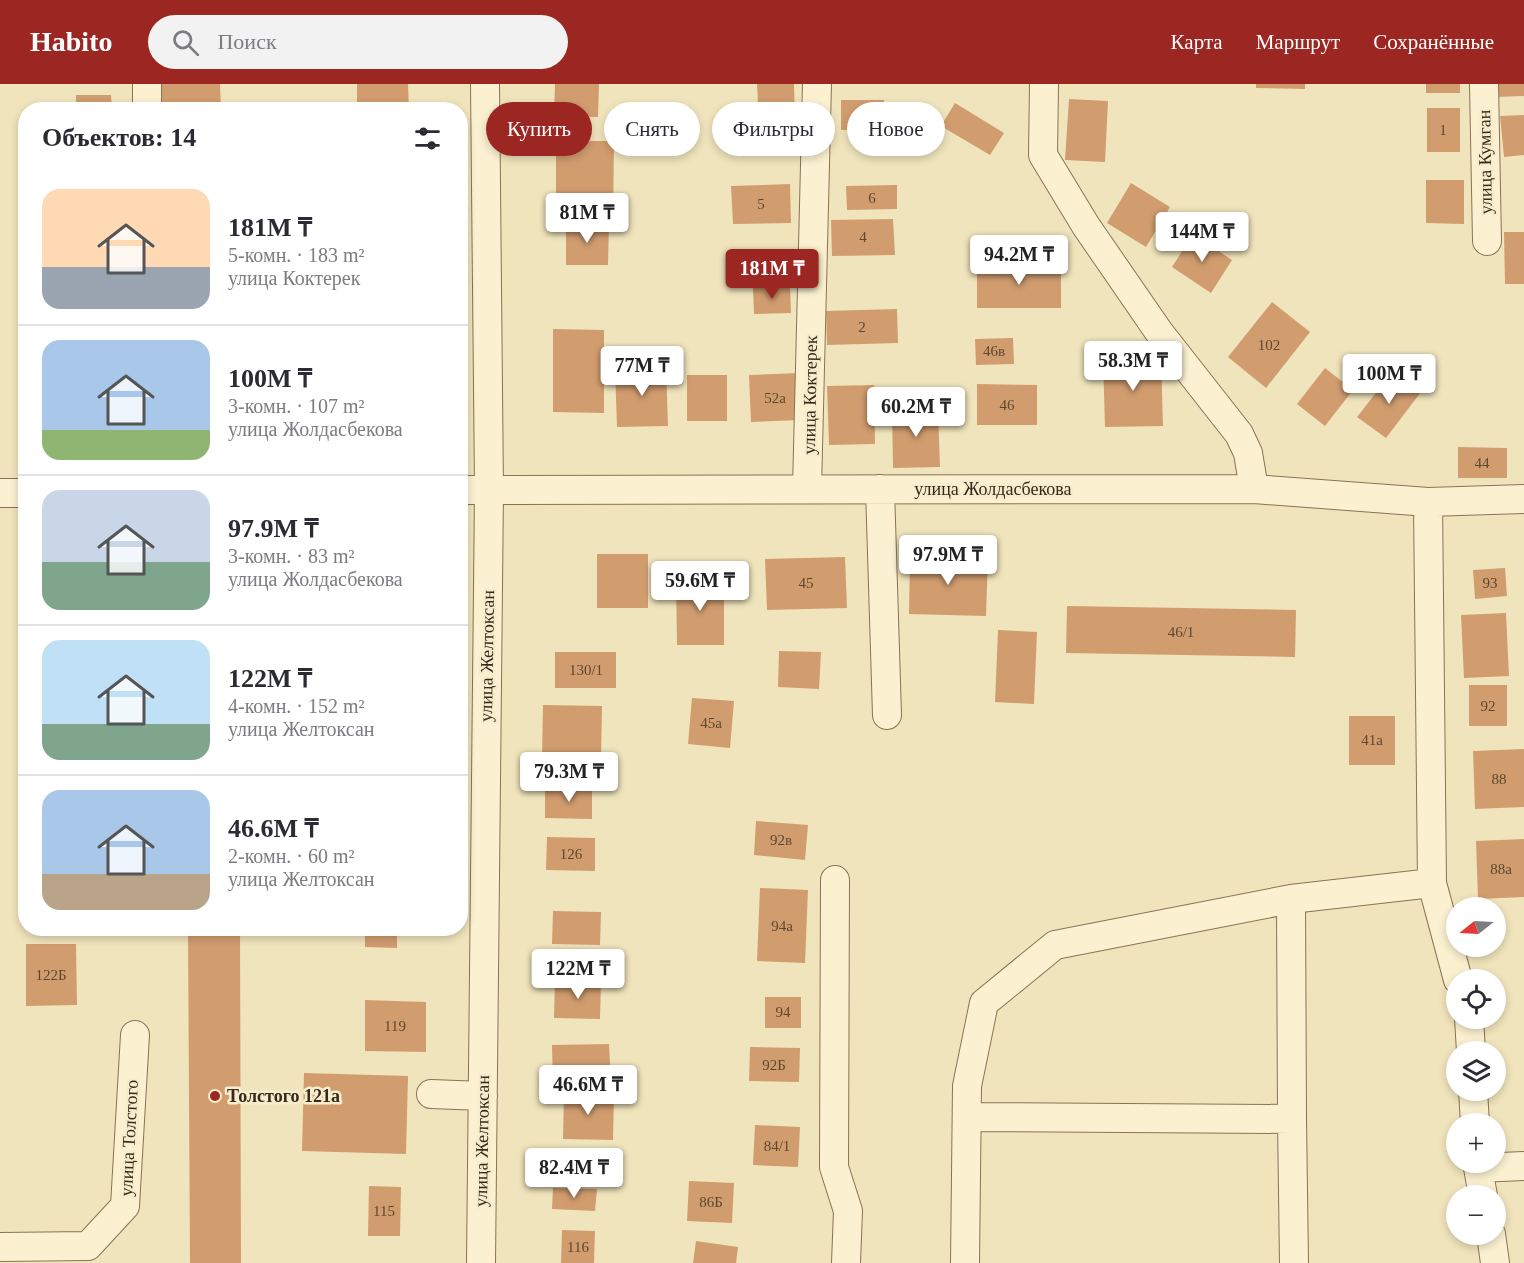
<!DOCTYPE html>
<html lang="ru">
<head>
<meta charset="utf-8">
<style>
	body { margin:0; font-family:"Times New Roman",serif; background:#f2f2f3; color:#2b2b33; height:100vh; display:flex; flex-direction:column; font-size:22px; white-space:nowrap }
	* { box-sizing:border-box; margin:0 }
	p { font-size:20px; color:#7c7c81 }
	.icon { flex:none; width:33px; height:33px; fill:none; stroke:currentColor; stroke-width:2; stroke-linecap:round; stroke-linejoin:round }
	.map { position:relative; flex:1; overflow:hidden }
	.details { position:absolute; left:18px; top:18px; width:450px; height:834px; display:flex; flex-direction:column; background:#fff; border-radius:24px; box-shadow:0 3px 9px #0003 }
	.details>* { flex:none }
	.guide { position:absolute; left:486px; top:18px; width:570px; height:54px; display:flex; gap:12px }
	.needle { width:39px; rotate:252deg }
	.fabs { position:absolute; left:1446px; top:813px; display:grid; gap:12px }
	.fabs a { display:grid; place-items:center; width:60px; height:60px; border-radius:50%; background:#fff; box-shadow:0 3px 9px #0003; font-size:30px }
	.price { position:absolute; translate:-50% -51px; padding:0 14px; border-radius:6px; background:#fff; color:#222; font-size:20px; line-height:39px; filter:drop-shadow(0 2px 3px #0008) }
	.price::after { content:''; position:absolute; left:50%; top:36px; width:18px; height:14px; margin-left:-9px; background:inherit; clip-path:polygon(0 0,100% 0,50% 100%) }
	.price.selected { background:#9c2621; color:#fff }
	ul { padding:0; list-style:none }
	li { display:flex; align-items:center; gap:18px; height:150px; padding:0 24px }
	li+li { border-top:2px solid #e1e1e2 }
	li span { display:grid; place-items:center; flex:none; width:168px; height:120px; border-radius:18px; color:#555 }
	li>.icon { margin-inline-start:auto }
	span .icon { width:72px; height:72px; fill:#fffc; stroke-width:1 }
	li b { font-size:26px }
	h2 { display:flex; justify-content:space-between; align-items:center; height:72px; padding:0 24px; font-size:26px }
	.pill { padding:0 21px; border-radius:27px; background:#fff; box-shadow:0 3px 9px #0003; font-size:21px; line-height:54px }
	.pill.selected { background:#9c2621; color:#fff }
	header { display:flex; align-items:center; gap:36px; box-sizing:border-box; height:84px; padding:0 30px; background:#9c2621; color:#fff }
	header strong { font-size:28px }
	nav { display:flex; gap:33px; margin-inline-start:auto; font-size:21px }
	.search { width:420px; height:54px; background:#f2f2f3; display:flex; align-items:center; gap:15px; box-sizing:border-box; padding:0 21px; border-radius:33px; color:#7c7c81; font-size:22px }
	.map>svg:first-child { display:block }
</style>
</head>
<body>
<header>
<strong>Habito</strong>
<div class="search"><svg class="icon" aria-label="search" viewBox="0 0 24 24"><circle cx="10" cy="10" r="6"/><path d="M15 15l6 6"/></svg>Поиск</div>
<nav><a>Карта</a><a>Маршрут</a><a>Сохранённые</a></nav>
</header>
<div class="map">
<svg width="1524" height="1179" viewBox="0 0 1524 1179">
	<rect width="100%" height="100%" fill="#f0e4bc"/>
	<path fill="#d19d6f" d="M160,0H220L221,26H161Z
		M357,0H408L409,26H357Z
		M555,0H599L598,33L554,32Z
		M757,0H794L795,38L759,39Z
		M1256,0H1305V5L1256,4Z
		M1426,0H1460V9H1426Z
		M1494,0H1524V12L1494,13Z
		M76,11H111L112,26H76Z
		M1069,15L1108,17L1105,78L1065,76Z
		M841,16H884V46H841Z
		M955,19L1004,49L990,71L941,42Z
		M1427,24H1460V68H1427Z
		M1524,31V71L1504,73L1500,32Z
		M556,57H614L613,134H556Z
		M1426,96H1464V140L1426,139Z
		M1131,99L1170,123L1146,163L1107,139Z
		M790,100L791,139L733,140L731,102Z
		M897,101V125L847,126L846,102Z
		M893,135L895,171L832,172L831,136Z
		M566,139L609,140L608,181H566Z
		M1504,148H1524V200H1505Z
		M1193,150L1232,176L1211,209L1172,183Z
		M977,179L1061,180V224H977Z
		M790,202L791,229L754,230L753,203Z
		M1272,218L1310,248L1266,304L1228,273Z
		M897,225L898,259L827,261L826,227Z
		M553,245L604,246V329L553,328Z
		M1013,254L1014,280L976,281L975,255Z
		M1161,272L1163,342L1105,343L1103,273Z
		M666,283L668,342L617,343L615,284Z
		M1325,284L1353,306L1325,342L1297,320Z
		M1393,287L1421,308L1386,354L1357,333Z
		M799,289L800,336L751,338L749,291Z
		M687,291H727V337H687Z
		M977,300L1037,301V341H977Z
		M874,301L875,360L829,361L827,302Z
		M938,324L940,383L893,384L892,325Z
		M1458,363L1507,364V394H1458Z
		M597,470H648V524H597Z
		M910,472L988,474L986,532L909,530Z
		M845,473L847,524L767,526L765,475Z
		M1505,484L1507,512L1475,515L1473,486Z
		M676,495H724V561H677Z
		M1067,522L1296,526L1295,573L1066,569Z
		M1506,529L1509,592L1464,594L1461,531Z
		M998,546L1037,548L1034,620L995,618Z
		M779,567L821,568L819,605L778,603Z
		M555,568H616V604H555Z
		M1469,601H1507V642H1469Z
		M692,614L734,617L730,664L688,660Z
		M543,621L602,622L601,674L542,673Z
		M1349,632H1395V681H1349Z
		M1524,665V723L1475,725L1473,667Z
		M545,704H592V735L545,734Z
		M756,737L808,741L805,776L754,771Z
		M547,753L595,754V787L546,786Z
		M1524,755V813L1478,815L1476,757Z
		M760,804L808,806L805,879L757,877Z
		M553,827L601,828L600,861L552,860Z
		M188,844H240L241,1179H190Z
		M365,844H397V864L365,863Z
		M26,860H76L77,921L26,922Z
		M555,897L601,898L600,935L554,934Z
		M765,913H801V944H765Z
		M365,916L426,918V968L365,967Z
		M609,960L611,999L553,1001L552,961Z
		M750,963L800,964L799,998L749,997Z
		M304,989L408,992L406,1070L302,1067Z
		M564,1009L614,1010L613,1056L563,1055Z
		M755,1041L800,1043L798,1083L753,1081Z
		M689,1097L734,1099L732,1139L687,1137Z
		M369,1102L401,1103L400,1152H368Z
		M553,1104L597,1105L595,1127L552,1125Z
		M562,1146L595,1147L594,1179H561Z
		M696,1157L738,1163L736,1179H693Z"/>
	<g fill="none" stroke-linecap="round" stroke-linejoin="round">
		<g stroke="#897355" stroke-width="30">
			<path id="minor" d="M147,0V26
				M1044,0L1043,71L1086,142L1159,248L1239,350L1248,369L1254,405
				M1484,0L1487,157
				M807,405L817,0
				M880,405L887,631
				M460,406L1254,405L1428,418L1524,415
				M0,409H26
				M1428,418L1432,799L1458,896
				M835,796L834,1083L848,1127L846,1179
				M1469,934L1471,968
				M1473,1006L1475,1040
				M431,1010L483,1012
				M969,1033L1292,1035L1291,815
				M1292,1035L1294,1179
				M1477,1078L1483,1112
				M1478,1084L1524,1082
				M1491,1150L1495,1179
				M0,1163L88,1162L125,1122L135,951
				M481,1179L489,406L485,0
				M965,1179L967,1002L984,919L1055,861L1291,815L1432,799"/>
		</g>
		<use href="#minor" stroke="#fbf0d0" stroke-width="28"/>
	</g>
	<circle fill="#9c2621" stroke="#f7edcc" stroke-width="2" cx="215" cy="1012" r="6"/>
	<g text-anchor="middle" stroke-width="5" stroke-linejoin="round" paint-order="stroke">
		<g font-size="15" fill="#5e472f">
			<text x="1443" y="51">1</text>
			<text x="872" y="119">6</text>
			<text x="761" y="125">5</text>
			<text x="863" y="158">4</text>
			<text x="862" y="248">2</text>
			<text x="1269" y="266">102</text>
			<text x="994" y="272">46в</text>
			<text x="775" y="319">52а</text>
			<text x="1007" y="326">46</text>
			<text x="1482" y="384">44</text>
			<text x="806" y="504">45</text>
			<text x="1490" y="504">93</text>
			<text x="1181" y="553">46/1</text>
			<text x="586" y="591">130/1</text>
			<text x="1488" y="627">92</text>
			<text x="711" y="644">45а</text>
			<text x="1372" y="661">41а</text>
			<text x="1499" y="700">88</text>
			<text x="781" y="761">92в</text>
			<text x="571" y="775">126</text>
			<text x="1501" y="790">88а</text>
			<text x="782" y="847">94а</text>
			<text x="51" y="896">122Б</text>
			<text x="783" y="933">94</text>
			<text x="395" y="947">119</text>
			<text x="774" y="986">92Б</text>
			<text x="777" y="1067">84/1</text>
			<text x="711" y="1123">86Б</text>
			<text x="384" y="1132">115</text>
			<text x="578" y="1168">116</text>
		</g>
		<g font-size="18" fill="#372a1a" stroke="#f7edcc">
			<text transform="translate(1485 78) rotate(-91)" y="6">улица Кумган</text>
			<text transform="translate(810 311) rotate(-89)" y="6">улица Коктерек</text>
			<text x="993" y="411">улица Жолдасбекова</text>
			<text transform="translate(487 572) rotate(-89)" y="6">улица Желтоксан</text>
			<text transform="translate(129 1054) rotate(-87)" y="6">улица Толстого</text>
			<text transform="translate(482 1057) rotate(-89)" y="6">улица Желтоксан</text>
		</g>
		<g font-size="18" font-weight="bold" fill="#372a1a" stroke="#f7edcc" text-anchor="start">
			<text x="227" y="1018">Толстого 121а</text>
		</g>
	</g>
</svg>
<div class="fabs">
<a><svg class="needle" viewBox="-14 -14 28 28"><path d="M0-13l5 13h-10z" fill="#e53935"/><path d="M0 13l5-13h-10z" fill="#7c7c81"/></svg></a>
<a><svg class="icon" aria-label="locate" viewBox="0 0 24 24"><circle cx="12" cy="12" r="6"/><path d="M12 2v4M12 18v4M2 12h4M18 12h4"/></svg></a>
<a><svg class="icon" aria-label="layers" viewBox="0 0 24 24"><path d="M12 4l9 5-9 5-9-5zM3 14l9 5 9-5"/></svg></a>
<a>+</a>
<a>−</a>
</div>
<b class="price" style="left:587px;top:160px">81M ₸</b>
<b class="price" style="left:1202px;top:179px">144M ₸</b>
<b class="price" style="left:1019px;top:202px">94.2M ₸</b>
<b class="price selected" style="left:772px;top:216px">181M ₸</b>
<b class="price" style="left:1133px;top:308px">58.3M ₸</b>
<b class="price" style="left:642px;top:313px">77M ₸</b>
<b class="price" style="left:1389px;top:321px">100M ₸</b>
<b class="price" style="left:916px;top:354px">60.2M ₸</b>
<b class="price" style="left:948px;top:502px">97.9M ₸</b>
<b class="price" style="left:700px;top:528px">59.6M ₸</b>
<b class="price" style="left:569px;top:719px">79.3M ₸</b>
<b class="price" style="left:578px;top:916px">122M ₸</b>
<b class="price" style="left:588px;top:1032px">46.6M ₸</b>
<b class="price" style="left:574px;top:1115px">82.4M ₸</b>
<div class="guide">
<a class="pill selected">Купить</a>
<a class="pill">Снять</a>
<a class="pill">Фильтры</a>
<a class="pill">Новое</a>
</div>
<section class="details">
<h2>Объектов: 14<svg class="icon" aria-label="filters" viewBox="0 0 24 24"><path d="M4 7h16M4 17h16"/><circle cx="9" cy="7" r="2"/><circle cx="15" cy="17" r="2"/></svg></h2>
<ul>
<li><span style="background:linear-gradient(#ffd9b3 65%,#9aa5b1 0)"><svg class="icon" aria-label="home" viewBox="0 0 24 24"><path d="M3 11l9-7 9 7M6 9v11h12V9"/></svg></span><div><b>181M ₸</b><p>5-комн. · 183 m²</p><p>улица Коктерек</p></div></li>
<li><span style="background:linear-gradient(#a9c7e8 75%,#8fb573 0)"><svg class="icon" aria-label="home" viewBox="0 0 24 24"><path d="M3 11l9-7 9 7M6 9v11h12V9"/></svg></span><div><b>100M ₸</b><p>3-комн. · 107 m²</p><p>улица Жолдасбекова</p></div></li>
<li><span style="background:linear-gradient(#c9d6e8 60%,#7fa58c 0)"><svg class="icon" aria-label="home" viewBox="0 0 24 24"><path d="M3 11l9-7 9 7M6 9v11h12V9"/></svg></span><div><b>97.9M ₸</b><p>3-комн. · 83 m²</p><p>улица Жолдасбекова</p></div></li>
<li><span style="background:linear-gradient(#bfe0f5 70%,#7fa58c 0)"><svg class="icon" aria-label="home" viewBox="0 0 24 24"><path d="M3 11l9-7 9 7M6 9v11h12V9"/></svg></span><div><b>122M ₸</b><p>4-комн. · 152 m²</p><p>улица Желтоксан</p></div></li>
<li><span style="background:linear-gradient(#a9c7e8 70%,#b9a48a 0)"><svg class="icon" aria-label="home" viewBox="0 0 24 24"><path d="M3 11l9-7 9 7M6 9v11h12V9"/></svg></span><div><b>46.6M ₸</b><p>2-комн. · 60 m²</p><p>улица Желтоксан</p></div></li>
</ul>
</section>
</div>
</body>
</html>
